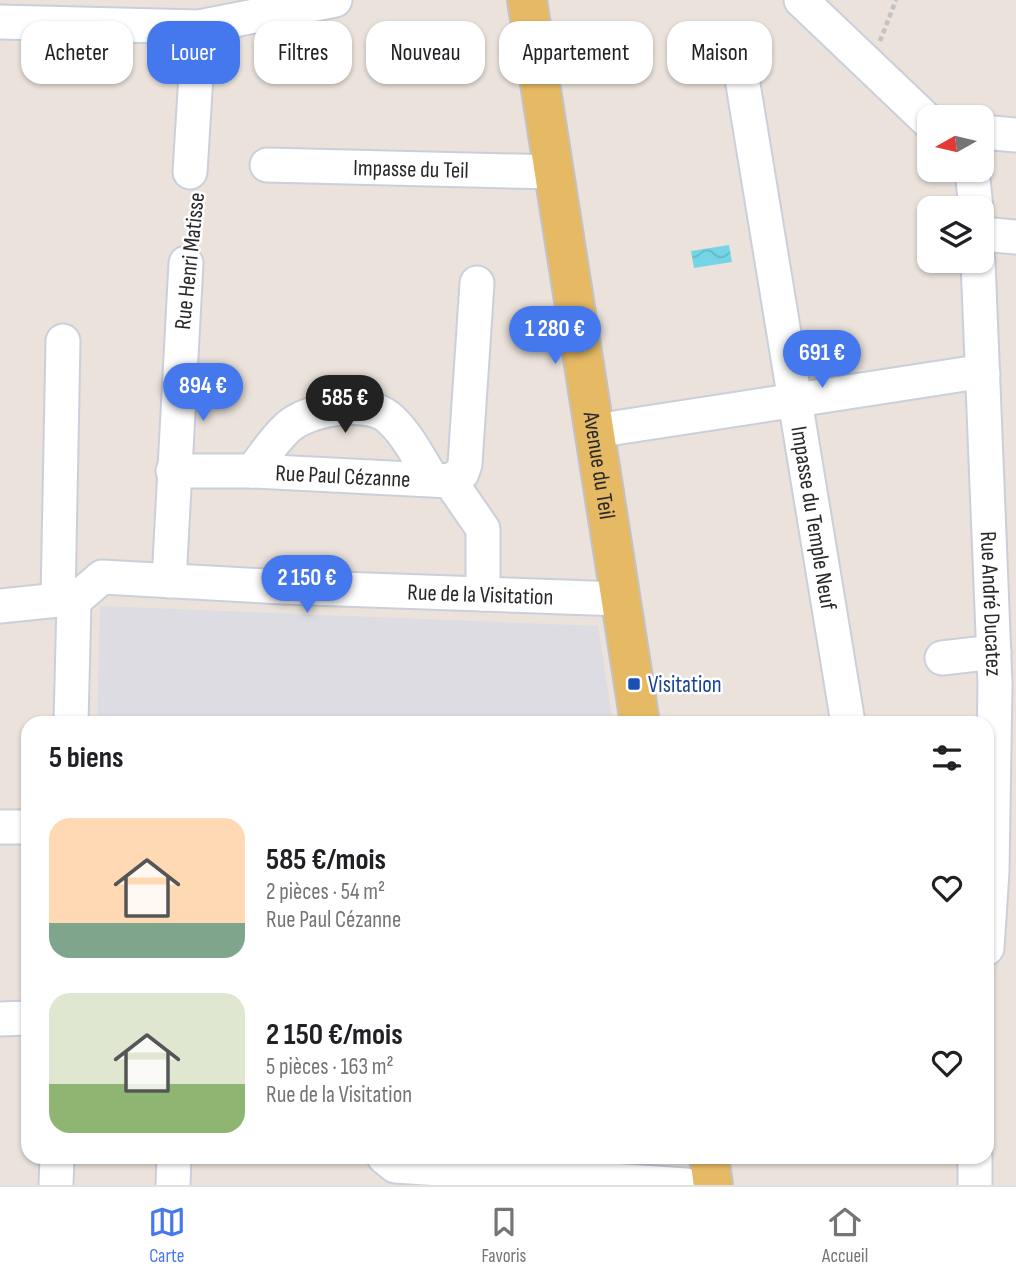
<!DOCTYPE html>
<html lang="fr">
<head>
<meta charset="utf-8">
<style>
	body { margin:0; font-family:"Sofia Sans Condensed",sans-serif; background:#f2f2f2; color:#202124; height:100vh; display:flex; flex-direction:column; font-size:26px; white-space:nowrap }
	* { box-sizing:border-box; margin:0 }
	p { font-size:23px; color:#757577 }
	.icon { flex:none; width:38px; height:38px; fill:none; stroke:currentColor; stroke-width:2; stroke-linecap:round; stroke-linejoin:round }
	.map { position:relative; flex:1; overflow:hidden }
	.drawer { position:absolute; left:21px; top:716px; width:973px; height:448px; display:flex; flex-direction:column; background:#fff; border-radius:21px; box-shadow:0 2px 5px #0004 }
	.drawer>* { flex:none }
	.banner { position:absolute; left:21px; top:21px; width:975px; height:63px; display:flex; gap:14px }
	.needle { width:46px; rotate:262deg }
	.buttons { position:absolute; left:917px; top:105px; display:grid; gap:14px }
	.buttons a { display:grid; place-items:center; width:77px; height:77px; border-radius:14px; background:#fff; box-shadow:0 2px 5px #0004; font-size:35px }
	.price { position:absolute; translate:-50% -60px; padding:0 16px; border-radius:24px; background:#4678ed; color:#fff; font-size:23px; line-height:46px; filter:drop-shadow(0 2px 4px #0008) }
	.price::after { content:''; position:absolute; left:50%; top:42px; width:21px; height:16px; margin-left:-10px; background:inherit; clip-path:polygon(0 0,100% 0,50% 100%) }
	.price.on { background:#222; color:#fff }
	ul { padding:0; list-style:none }
	li { display:flex; align-items:center; gap:21px; height:175px; padding:0 28px }
	li span { display:grid; place-items:center; flex:none; width:196px; height:140px; border-radius:21px; color:#555 }
	li>.icon { margin-inline-start:auto }
	span .icon { width:84px; height:84px; fill:#fffc; stroke-width:1 }
	li b { font-size:30px }
	h2 { display:flex; justify-content:space-between; align-items:center; height:84px; padding:0 28px; font-size:30px }
	.pill { padding:0 24px; border-radius:21px; background:#fff; box-shadow:0 2px 5px #0004; font-size:24px; line-height:63px }
	.pill.on { background:#4678ed; color:#fff }
	.dock { display:flex; justify-content:space-around; align-items:center; height:98px; border-top:2px solid #e0e0e0; background:#fff; font-size:19px; color:#757577 }
	.dock a { display:grid; justify-items:center; gap:4px }
	.dock .on { color:#4678ed }
	.map>svg:first-child { display:block }
</style>
</head>
<body>
<div class="map">
<svg width="1016" height="1185" viewBox="0 0 1016 1185">
	<defs>
		<pattern id="water-waves" width="16" height="10" patternUnits="userSpaceOnUse" patternTransform="scale(1.75)"><rect width="16" height="10" fill="#75d5e6"/><path d="M0 5q4-4 8 0t8 0" fill="none" stroke="#65b7c5"/></pattern>
	</defs>
	<rect width="100%" height="100%" fill="#eae2db"/>
	<path fill="#dddce3" d="M100,606L598,626L613,723H97Z"/>
	<path fill="url(#water-waves)" d="M729,245L732,262L694,268L691,251Z"/>
	<g fill="none" stroke-linecap="round" stroke-linejoin="round">
		<g stroke="#cacfda" stroke-width="37">
			<g id="minor">
				<path d="M801,0L929,122"/>
				<path d="M0,22L199,27L335,0"/>
				<path id="s1" d="M740,66L848,723"/>
				<path d="M982,132L1016,135"/>
				<path id="s2" d="M267,165L554,172"/>
				<path d="M972,170L976,208"/>
				<path d="M190,172L199,27"/>
				<path d="M982,234L1016,237"/>
				<path id="s3" d="M978,261L995,684L992,872L987,948"/>
				<path d="M595,431L965,374H983"/>
				<path id="s4" d="M173,471H252L450,481L483,529V594"/>
				<path d="M252,471C263,458 273,441 286,429C305,409 366,399 388,417C407,433 419,459 432,479"/>
				<path d="M450,481L462,473L465,464L477,283"/>
				<path d="M169,581L186,263"/>
				<path d="M58,600L63,341"/>
				<path id="s5" d="M0,606L58,600L74,601L102,577L283,587L620,599"/>
				<path d="M942,658L994,652"/>
				<path d="M71,723L74,601"/>
				<path d="M0,827H28"/>
				<path d="M0,1019L28,1018"/>
				<path d="M384,1157L395,1166L686,1185"/>
				<path d="M975,1157V1185"/>
				<path d="M56,1185L57,1157"/>
				<path d="M173,1185L174,1157"/>
			</g>
		</g>
		<g stroke="#c3c3c3" stroke-width="42">
			<g id="major">
				<path id="s6" d="M527,0L640,723"/>
				<path d="M709,1157L713,1185"/>
			</g>
		</g>
		<path stroke="#c3c3c3" stroke-width="4.5" stroke-dasharray="5 3.5" stroke-linecap="butt" d="M880,41L896,0
			M195,238L196,198"/>
		<use href="#minor" stroke="#fff" stroke-width="33"/>
		<use href="#major" stroke="#e6b964" stroke-width="38"/>
	</g>
	<rect fill="#1a4fb4" stroke="#fff" stroke-width="2.5" x="627" y="677" width="14" height="14" rx="3.5"/>
	<g text-anchor="middle" stroke-width="5" stroke-linejoin="round" paint-order="stroke">
		<g font-size="23" fill="#292929" stroke="#fff">
			<text dy="8" stroke="none"><textPath href="#s2" startOffset="144">Impasse du Teil</textPath></text>
			<text transform="translate(189 261) rotate(-84)" y="8">Rue Henri Matisse</text>
			<text dy="8" stroke="none"><textPath href="#s6" startOffset="471">Avenue du Teil</textPath></text>
			<text dy="8" stroke="none"><textPath href="#s4" startOffset="170">Rue Paul Cézanne</textPath></text>
			<text dy="8" stroke="none"><textPath href="#s1" startOffset="458">Impasse du Temple Neuf</textPath></text>
			<text dy="8" stroke="none"><textPath href="#s5" startOffset="490">Rue de la Visitation</textPath></text>
			<text dy="8" stroke="none"><textPath href="#s3" startOffset="343">Rue André Ducatez</textPath></text>
		</g>
		<g font-size="23" fill="#164399" stroke="#fff" text-anchor="start">
			<text x="648" y="692">Visitation</text>
		</g>
	</g>
</svg>
<div class="buttons">
<a><svg class="needle" viewBox="-14 -14 28 28"><path d="M0-13l5 13h-10z" fill="#e53935"/><path d="M0 13l5-13h-10z" fill="#757577"/></svg></a>
<a><svg class="icon" aria-label="layers" viewBox="0 0 24 24"><path d="M12 4l9 5-9 5-9-5zM3 14l9 5 9-5"/></svg></a>
</div>
<b class="price" style="left:555px;top:366px">1 280 €</b>
<b class="price" style="left:822px;top:390px">691 €</b>
<b class="price" style="left:203px;top:423px">894 €</b>
<b class="price on" style="left:345px;top:435px">585 €</b>
<b class="price" style="left:307px;top:615px">2 150 €</b>
<div class="banner">
<a class="pill">Acheter</a>
<a class="pill on">Louer</a>
<a class="pill">Filtres</a>
<a class="pill">Nouveau</a>
<a class="pill">Appartement</a>
<a class="pill">Maison</a>
</div>
<section class="drawer">
<h2>5 biens<svg class="icon" aria-label="filters" viewBox="0 0 24 24"><path d="M4 7h16M4 17h16"/><circle cx="9" cy="7" r="2"/><circle cx="15" cy="17" r="2"/></svg></h2>
<ul>
<li><span style="background:linear-gradient(#ffd9b3 75%,#7fa58c 0)"><svg class="icon" aria-label="home" viewBox="0 0 24 24"><path d="M3 11l9-7 9 7M6 9v11h12V9"/></svg></span><div><b>585 €/mois</b><p>2 pièces · 54 m²</p><p>Rue Paul Cézanne</p></div><svg class="icon" aria-label="heart" viewBox="0 0 24 24"><path d="M12 20l-8-8c-3-5 5-10 8-4 3-6 11-1 8 4z"/></svg></li>
<li><span style="background:linear-gradient(#dfe7d0 65%,#8fb573 0)"><svg class="icon" aria-label="home" viewBox="0 0 24 24"><path d="M3 11l9-7 9 7M6 9v11h12V9"/></svg></span><div><b>2 150 €/mois</b><p>5 pièces · 163 m²</p><p>Rue de la Visitation</p></div><svg class="icon" aria-label="heart" viewBox="0 0 24 24"><path d="M12 20l-8-8c-3-5 5-10 8-4 3-6 11-1 8 4z"/></svg></li>
</ul>
</section>
</div>
<nav class="dock">
<a class="on"><svg class="icon" aria-label="map" viewBox="0 0 24 24"><path d="M3 6l6-2 6 2 6-2v14l-6 2-6-2-6 2zM9 4v14M15 6v14"/></svg>Carte</a>
<a><svg class="icon" aria-label="saved" viewBox="0 0 24 24"><path d="M7 4h10v16l-5-4-5 4z"/></svg>Favoris</a>
<a><svg class="icon" aria-label="home" viewBox="0 0 24 24"><path d="M3 11l9-7 9 7M6 9v11h12V9"/></svg>Accueil</a>
</nav>
</body>
</html>
